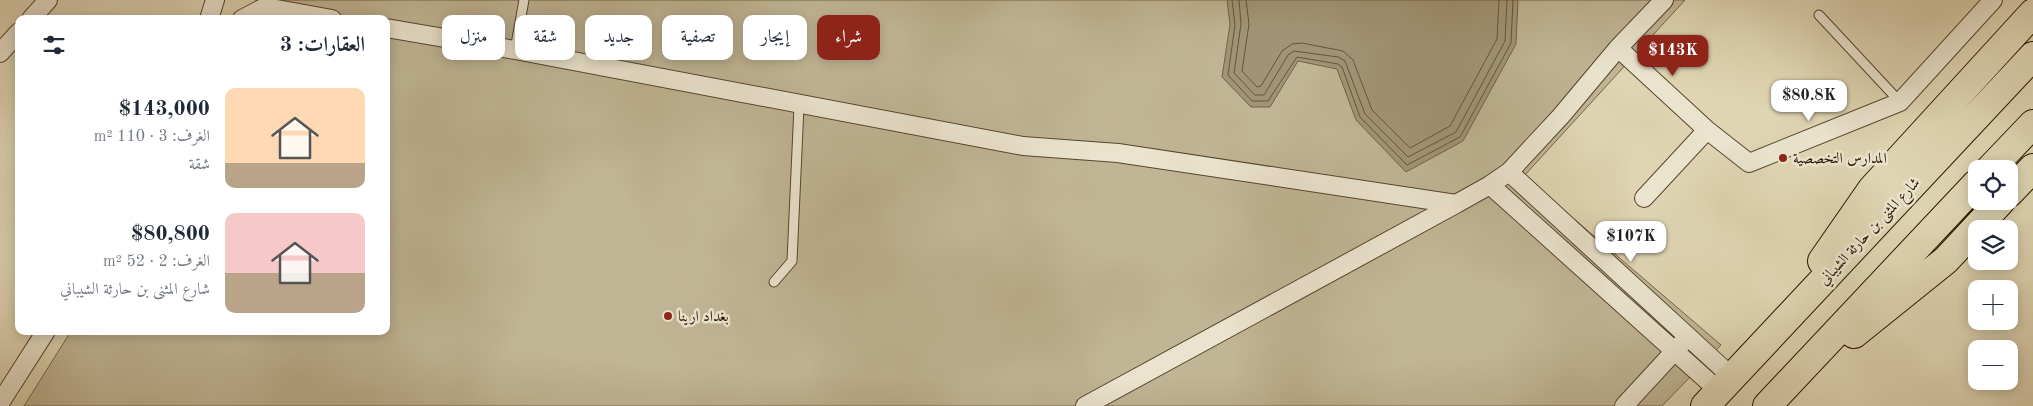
<!DOCTYPE html>
<html lang="ar">
<head>
<meta charset="utf-8">
<style>
	body { margin:0; font-family:"Old Standard TT",Amiri,serif; background:#f2f2f3; color:#1f2937; direction:rtl; height:100vh; display:flex; flex-direction:column; font-size:19px; white-space:nowrap }
	* { box-sizing:border-box; margin:0 }
	p { font-size:16px; color:#747a83 }
	.icon { flex:none; width:28px; height:28px; fill:none; stroke:currentColor; stroke-width:2; stroke-linecap:round; stroke-linejoin:round }
	.map { position:relative; flex:1; overflow:hidden; direction:ltr }
	.details { position:absolute; left:15px; top:15px; width:375px; height:320px; display:flex; flex-direction:column; background:#fff; border-radius:10px; box-shadow:0 2px 12px #0003; direction:rtl }
	.details>* { flex:none }
	.hud { position:absolute; left:405px; top:15px; width:475px; height:45px; direction:rtl; display:flex; gap:10px }
	.controls { position:absolute; left:1968px; top:160px; display:grid; gap:10px }
	.controls a { display:grid; place-items:center; width:50px; height:50px; border-radius:10px; background:#fff; box-shadow:0 2px 12px #0003; font-size:25px }
	.price { position:absolute; translate:-50% -42px; padding:0 11px; border-radius:10px; background:#fff; color:#222; font-size:16px; line-height:32px; filter:drop-shadow(0 1px 2px #0008) }
	.price::after { content:''; position:absolute; left:50%; top:30px; width:15px; height:11px; margin-left:-8px; background:inherit; clip-path:polygon(0 0,100% 0,50% 100%) }
	.price.current { background:#8f2418; color:#fff }
	ul { padding:0; list-style:none }
	li { display:flex; align-items:center; gap:15px; height:125px; padding:0 25px }
	li span { display:grid; place-items:center; flex:none; width:140px; height:100px; border-radius:10px; color:#555 }
	li>.icon { margin-inline-start:auto }
	span .icon { width:60px; height:60px; fill:#fffc; stroke-width:1 }
	li b { font-size:21px }
	h2 { display:flex; justify-content:space-between; align-items:center; height:60px; padding:0 25px; font-size:21px }
	.tag { padding:0 18px; border-radius:10px; background:#fff; box-shadow:0 2px 12px #0003; font-size:18px; line-height:45px }
	.tag.current { background:#8f2418; color:#fff }
	.map>svg:first-child { display:block }
</style>
</head>
<body>
<div class="map">
<svg width="2033" height="406" viewBox="0 0 2033 406">
	<rect width="100%" height="100%" fill="#dfd5b3"/>
	<filter id="stains"><feTurbulence type="fractalNoise" baseFrequency=".004" numOctaves="4"/><feColorMatrix values="0 0 0 0 .2 0 0 0 0 .09 0 0 0 0 .02 0 0 0 .5 -.17"/></filter>
	<radialGradient id="worn" r=".72"><stop offset=".6" stop-color="#630" stop-opacity="0"/><stop offset="1" stop-color="#630" stop-opacity=".3"/></radialGradient>
	<path fill="#c0b595" stroke="#74664a" d="M256,0H1685L1524,176L1721,345L1662,406H24L71,331H386V19H254Z"/>
	<path fill="#a19476" stroke="#716247" d="M1227,0H1518L1516,44L1463,141L1406,172L1356,120L1337,69L1298,61L1270,107H1251L1222,77L1230,24Z"/>
	<g fill="none" stroke-linecap="round" stroke-linejoin="round">
		<path stroke="#65553b" stroke-width="1" d="M1232,0L1235,25L1228,75L1252,101H1268L1297,57L1338,64L1342,67L1360,117L1407,165L1460,137L1511,43L1513,0
			M1239,0L1241,24L1234,73L1255,95H1264L1288,55L1294,51L1338,57L1345,61L1365,114L1408,157L1456,132L1505,41L1507,0
			M1246,0L1249,24L1242,71L1257,87L1261,86L1282,51L1292,44L1302,43L1343,51L1353,60L1372,110L1410,148L1450,126L1497,39L1499,0"/>
		<g stroke="#56462d" stroke-width="11">
			<path id="service" d="M1819,15L1900,102
				M515,50L524,0
				M774,282L792,261L799,106"/>
		</g>
		<g stroke="#56462d" stroke-width="20">
			<path id="minor" d="M31,19L48,0
				M209,19L215,0
				M242,19L265,7L332,19
				M386,28L515,50L1023,146L1118,153L1456,204L1490,185L1509,172L1561,116L1618,48L1664,0
				M1618,48L1707,130
				M0,53L19,32
				M1509,172L1732,377
				M1490,185L1719,391
				M1644,198L1707,130L1749,163L1900,102L1993,0
				M0,403L46,331
				M1085,406L1456,204
				M1624,406L1683,342"/>
		</g>
		<g stroke="#291600" stroke-width="30">
			<path id="primary" d="M1990,169L2033,124
				M2009,193L2033,168
				M1822,261L1872,189L2033,13
				M1854,334L1946,260L2001,201
				M1705,406L2033,56
				M1767,406L1976,184"/>
		</g>
		<use href="#service" stroke="#eae4ce" stroke-width="9"/>
		<use href="#minor" stroke="#eae4ce" stroke-width="18"/>
		<use href="#primary" stroke="#dfd5b3" stroke-width="28"/>
	</g>
	<g fill="#8f2418" stroke="#eae4ce" stroke-width="2">
		<circle cx="1783" cy="158" r="5"/>
		<circle cx="668" cy="316" r="5"/>
	</g>
	<g text-anchor="middle" stroke-width="5" stroke-linejoin="round" paint-order="stroke">
		<g font-size="15" fill="#291600" stroke="#eae4ce" text-anchor="start">
			<text x="1793" y="163">المدارس التخصصية</text>
			<text x="678" y="321">بغداد ارينا</text>
		</g>
		<g font-size="15" fill="#291600" stroke="#eae4ce">
			<text transform="translate(1869 231) rotate(-47)" y="5">شارع المثنى بن حارثة الشيباني</text>
		</g>
	</g>
	<rect width="100%" height="100%" filter="url(#stains)"/>
	<rect width="100%" height="100%" fill="url(#worn)"/>
</svg>
<div class="controls">
<a><svg class="icon" aria-label="locate" viewBox="0 0 24 24"><circle cx="12" cy="12" r="6"/><path d="M12 2v4M12 18v4M2 12h4M18 12h4"/></svg></a>
<a><svg class="icon" aria-label="layers" viewBox="0 0 24 24"><path d="M12 4l9 5-9 5-9-5zM3 14l9 5 9-5"/></svg></a>
<a>+</a>
<a>−</a>
</div>
<b class="price current" style="left:1673px;top:77px">$143K</b>
<b class="price" style="left:1809px;top:122px">$80.8K</b>
<b class="price" style="left:1631px;top:263px">$107K</b>
<div class="hud">
<a class="tag current">شراء</a>
<a class="tag">إيجار</a>
<a class="tag">تصفية</a>
<a class="tag">جديد</a>
<a class="tag">شقة</a>
<a class="tag">منزل</a>
</div>
<section class="details">
<h2>العقارات: 3<svg class="icon" aria-label="filters" viewBox="0 0 24 24"><path d="M4 7h16M4 17h16"/><circle cx="9" cy="7" r="2"/><circle cx="15" cy="17" r="2"/></svg></h2>
<ul>
<li><span style="background:linear-gradient(#ffd9b3 75%,#b9a48a 0)"><svg class="icon" aria-label="home" viewBox="0 0 24 24"><path d="M3 11l9-7 9 7M6 9v11h12V9"/></svg></span><div><b>$143,000</b><p>الغرف: 3 · 110 m²</p><p>شقة</p></div></li>
<li><span style="background:linear-gradient(#f6c9c9 60%,#b9a48a 0)"><svg class="icon" aria-label="home" viewBox="0 0 24 24"><path d="M3 11l9-7 9 7M6 9v11h12V9"/></svg></span><div><b>$80,800</b><p>الغرف: 2 · 52 m²</p><p>شارع المثنى بن حارثة الشيباني</p></div></li>
</ul>
</section>
</div>
</body>
</html>
